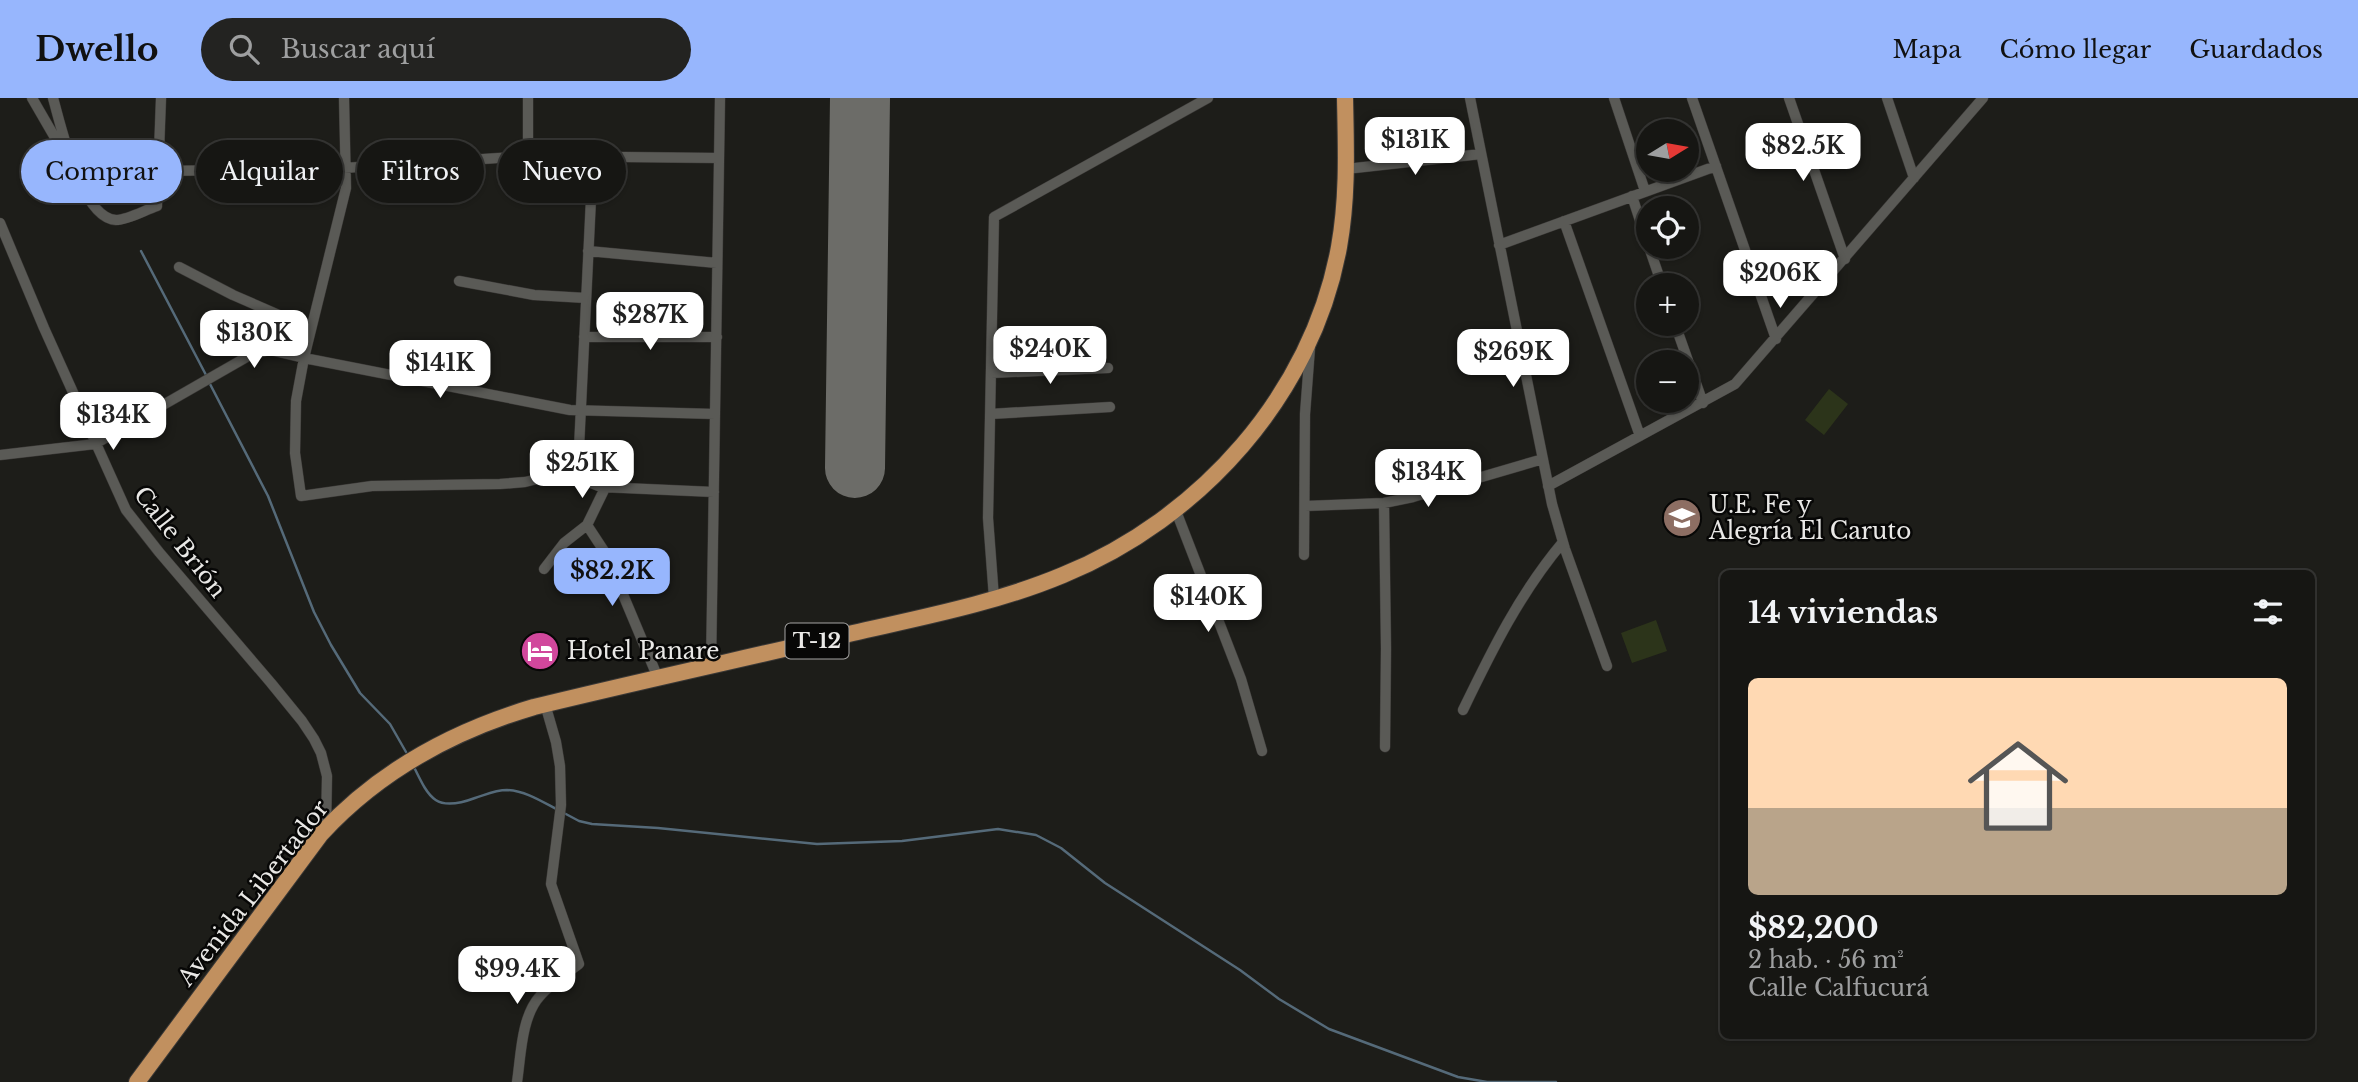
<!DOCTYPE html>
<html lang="es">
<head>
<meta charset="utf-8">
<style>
	body { margin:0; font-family:"Libre Baskerville",serif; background:#232321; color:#f1f3f6; height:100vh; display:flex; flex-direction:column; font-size:26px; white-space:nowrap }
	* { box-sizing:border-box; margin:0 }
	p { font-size:23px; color:#9e9fa0 }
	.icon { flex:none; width:38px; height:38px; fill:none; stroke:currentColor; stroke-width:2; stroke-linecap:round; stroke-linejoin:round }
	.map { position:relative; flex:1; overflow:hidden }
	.sheet { position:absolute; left:1720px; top:472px; width:595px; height:469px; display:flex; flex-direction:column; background:#161613; border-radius:10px; box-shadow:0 2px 5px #0004,0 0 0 2px #353533 }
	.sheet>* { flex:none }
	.guide { position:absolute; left:21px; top:42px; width:665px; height:63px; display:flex; gap:14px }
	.needle { width:46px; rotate:79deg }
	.fabs { position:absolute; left:1636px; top:21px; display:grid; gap:14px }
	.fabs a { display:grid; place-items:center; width:63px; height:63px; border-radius:50%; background:#161613; box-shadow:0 2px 5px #0004,0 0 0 2px #353533; font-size:35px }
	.price { position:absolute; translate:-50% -60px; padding:0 16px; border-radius:14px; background:#fff; color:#222; font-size:23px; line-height:46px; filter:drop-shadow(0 2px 4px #0008) }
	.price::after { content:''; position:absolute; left:50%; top:42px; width:21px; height:16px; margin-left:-10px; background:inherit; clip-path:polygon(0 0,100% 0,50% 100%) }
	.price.active { background:#97b6fd; color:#111 }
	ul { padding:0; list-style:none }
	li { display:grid; align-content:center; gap:14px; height:371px; padding:0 28px }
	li+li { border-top:2px solid #353533 }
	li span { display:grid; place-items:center; height:217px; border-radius:10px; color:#555 }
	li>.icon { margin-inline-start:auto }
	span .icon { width:126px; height:126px; fill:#fffc; stroke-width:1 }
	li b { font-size:30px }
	h2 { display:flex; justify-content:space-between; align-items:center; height:84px; padding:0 28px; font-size:30px }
	.pill { padding:0 24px; border-radius:32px; background:#161613; box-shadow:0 2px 5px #0004,0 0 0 2px #353533; font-size:24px; line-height:63px }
	.pill.active { background:#97b6fd; color:#111 }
	header { display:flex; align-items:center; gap:42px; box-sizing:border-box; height:98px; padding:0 35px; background:#97b6fd; color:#111 }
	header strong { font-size:33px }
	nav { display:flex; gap:38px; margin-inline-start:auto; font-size:24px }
	.search { width:490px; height:63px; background:#232321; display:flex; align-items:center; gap:18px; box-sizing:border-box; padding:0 24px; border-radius:38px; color:#9e9fa0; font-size:26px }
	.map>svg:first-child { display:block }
</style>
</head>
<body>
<header>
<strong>Dwello</strong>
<div class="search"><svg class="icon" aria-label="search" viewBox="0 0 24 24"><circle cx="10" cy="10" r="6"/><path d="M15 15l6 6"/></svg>Buscar aquí</div>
<nav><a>Mapa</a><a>Cómo llegar</a><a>Guardados</a></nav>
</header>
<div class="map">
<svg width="2358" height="984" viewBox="0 0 2358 984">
	<rect width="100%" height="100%" fill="#1d1d19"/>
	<path fill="#2c341a" d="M1829,291L1848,306L1824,337L1805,322Z
		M1656,522L1667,553L1632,565L1621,535Z"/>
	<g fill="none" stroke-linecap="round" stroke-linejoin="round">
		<path stroke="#556a79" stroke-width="2.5" d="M141,153L206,277
			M210,286L268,398L314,514L331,547L360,595L390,626L406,654
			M413,667C429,700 435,715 475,700C485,697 495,692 507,692C526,693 541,703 558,712
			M564,715L579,723L592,726L658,730L817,746L902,743L998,731L1036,737L1061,750L1105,785L1240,872L1279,901L1329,931L1458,979L1487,984H1556"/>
		<path stroke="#6c6c68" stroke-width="60" d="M855,370L860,0"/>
		<g stroke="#3a3836" stroke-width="11">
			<path id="minor" d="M32,0L65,57
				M53,0C61,28 81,120 116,122C128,122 145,112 157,108L161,0
				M344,0L346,90L304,260L296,303L295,355L301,398L372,388L500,386L525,384L578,371
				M528,0V58
				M1470,0L1552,406L1565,451L1607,568
				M1614,0L1645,93
				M1692,0L1776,241
				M1789,0L1845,161
				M1887,0L1914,80
				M1346,71L1481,56
				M158,73L328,71L528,58L719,60
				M1632,98L1648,147
				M1564,123L1640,338
				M0,125L44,230L126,412L159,454L271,585L302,623L314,641L321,655L327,678L326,731
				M1499,147L1716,68
				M1649,149L1662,187
				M588,153L717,165
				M179,169L233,197L311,231
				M459,183L534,197L586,200
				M1675,226L1703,305
				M584,239H717
				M991,275L1108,270
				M990,316L1110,309
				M0,357L95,346L252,256L270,252L304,260L570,312L715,316
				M578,371L593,59
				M578,371L591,385L601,389L714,394
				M1548,388L1735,286L1983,0
				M1384,405L1386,550L1385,649
				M1305,408L1384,405L1413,399L1543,361
				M1176,413L1241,581L1262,653
				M587,427L606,456L658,580
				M1304,457L1305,316L1310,250
				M544,471L564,445L587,427L605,390
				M994,500L988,420L994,119L1208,0
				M711,568L720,0
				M1463,612C1492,552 1520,495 1563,444
				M517,984C521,958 521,919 540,898C550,886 566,876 579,866L551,786L561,707L560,668L556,644L545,606"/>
		</g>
		<g stroke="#3a3836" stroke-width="18">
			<path id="trunk" d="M137,984L321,736C379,673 453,633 534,609C640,583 747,560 853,535C923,519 996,505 1063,477C1200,421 1312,297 1339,149C1348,99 1346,50 1345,0"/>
		</g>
		<use href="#minor" stroke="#5a5a56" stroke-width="10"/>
		<use href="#trunk" stroke="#c1905f" stroke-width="16"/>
	</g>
	<defs>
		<g id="school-disc" transform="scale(2.0125)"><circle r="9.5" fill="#8d6e63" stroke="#070706"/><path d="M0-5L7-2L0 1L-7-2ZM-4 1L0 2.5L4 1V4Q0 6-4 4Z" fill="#fff"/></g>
		<g id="hotel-disc" transform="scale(2.0125)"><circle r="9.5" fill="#d1479c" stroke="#070706"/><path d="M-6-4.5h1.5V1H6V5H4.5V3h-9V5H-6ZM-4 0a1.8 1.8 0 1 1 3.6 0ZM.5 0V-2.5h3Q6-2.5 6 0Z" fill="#fff"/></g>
	</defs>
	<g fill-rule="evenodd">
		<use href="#school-disc" x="1682" y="420"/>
		<use href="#hotel-disc" x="540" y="553"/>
	</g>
	<g text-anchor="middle" stroke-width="5" stroke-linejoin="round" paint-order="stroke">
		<rect fill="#070706" stroke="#a5a4a3" stroke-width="2" x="785.5" y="525.5" width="63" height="35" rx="5"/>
		<g font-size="21" font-weight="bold" fill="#e9e8e6">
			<text x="817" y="550">T-12</text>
		</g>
		<g font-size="23" fill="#e9e8e6" stroke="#070706" text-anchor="start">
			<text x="1709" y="415">U.E. Fe y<tspan x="1709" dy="26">Alegría El Caruto</tspan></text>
			<text x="567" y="561">Hotel Panare</text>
		</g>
		<g font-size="23" fill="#e9e8e6" stroke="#070706">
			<text transform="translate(180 444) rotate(52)" y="8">Calle Brión</text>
			<text transform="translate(253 795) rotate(-52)" y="8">Avenida Libertador</text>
		</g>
	</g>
</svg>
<div class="fabs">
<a><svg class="needle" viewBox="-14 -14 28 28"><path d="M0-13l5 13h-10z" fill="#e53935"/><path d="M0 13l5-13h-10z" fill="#9e9fa0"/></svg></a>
<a><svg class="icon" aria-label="locate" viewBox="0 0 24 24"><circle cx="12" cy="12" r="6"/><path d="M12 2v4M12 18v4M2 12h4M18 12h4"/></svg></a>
<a>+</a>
<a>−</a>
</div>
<b class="price" style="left:1415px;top:79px">$131K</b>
<b class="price" style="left:1803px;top:85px">$82.5K</b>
<b class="price" style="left:1780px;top:212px">$206K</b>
<b class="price" style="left:650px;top:254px">$287K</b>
<b class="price" style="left:254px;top:272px">$130K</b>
<b class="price" style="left:1050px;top:288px">$240K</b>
<b class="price" style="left:1513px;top:291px">$269K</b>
<b class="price" style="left:440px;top:302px">$141K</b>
<b class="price" style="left:113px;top:354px">$134K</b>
<b class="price" style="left:582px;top:402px">$251K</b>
<b class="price" style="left:1428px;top:411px">$134K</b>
<b class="price active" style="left:612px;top:510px">$82.2K</b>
<b class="price" style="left:1208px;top:536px">$140K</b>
<b class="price" style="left:517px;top:908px">$99.4K</b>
<div class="guide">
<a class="pill active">Comprar</a>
<a class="pill">Alquilar</a>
<a class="pill">Filtros</a>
<a class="pill">Nuevo</a>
</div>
<section class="sheet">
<h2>14 viviendas<svg class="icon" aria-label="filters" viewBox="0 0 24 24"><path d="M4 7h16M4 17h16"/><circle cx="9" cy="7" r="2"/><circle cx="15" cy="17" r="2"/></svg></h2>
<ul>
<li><span style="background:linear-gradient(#ffd9b3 60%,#b9a48a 0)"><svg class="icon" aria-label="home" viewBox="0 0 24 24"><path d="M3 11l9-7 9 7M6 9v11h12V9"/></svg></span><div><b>$82,200</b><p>2 hab. · 56 m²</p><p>Calle Calfucurá</p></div></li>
</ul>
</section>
</div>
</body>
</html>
